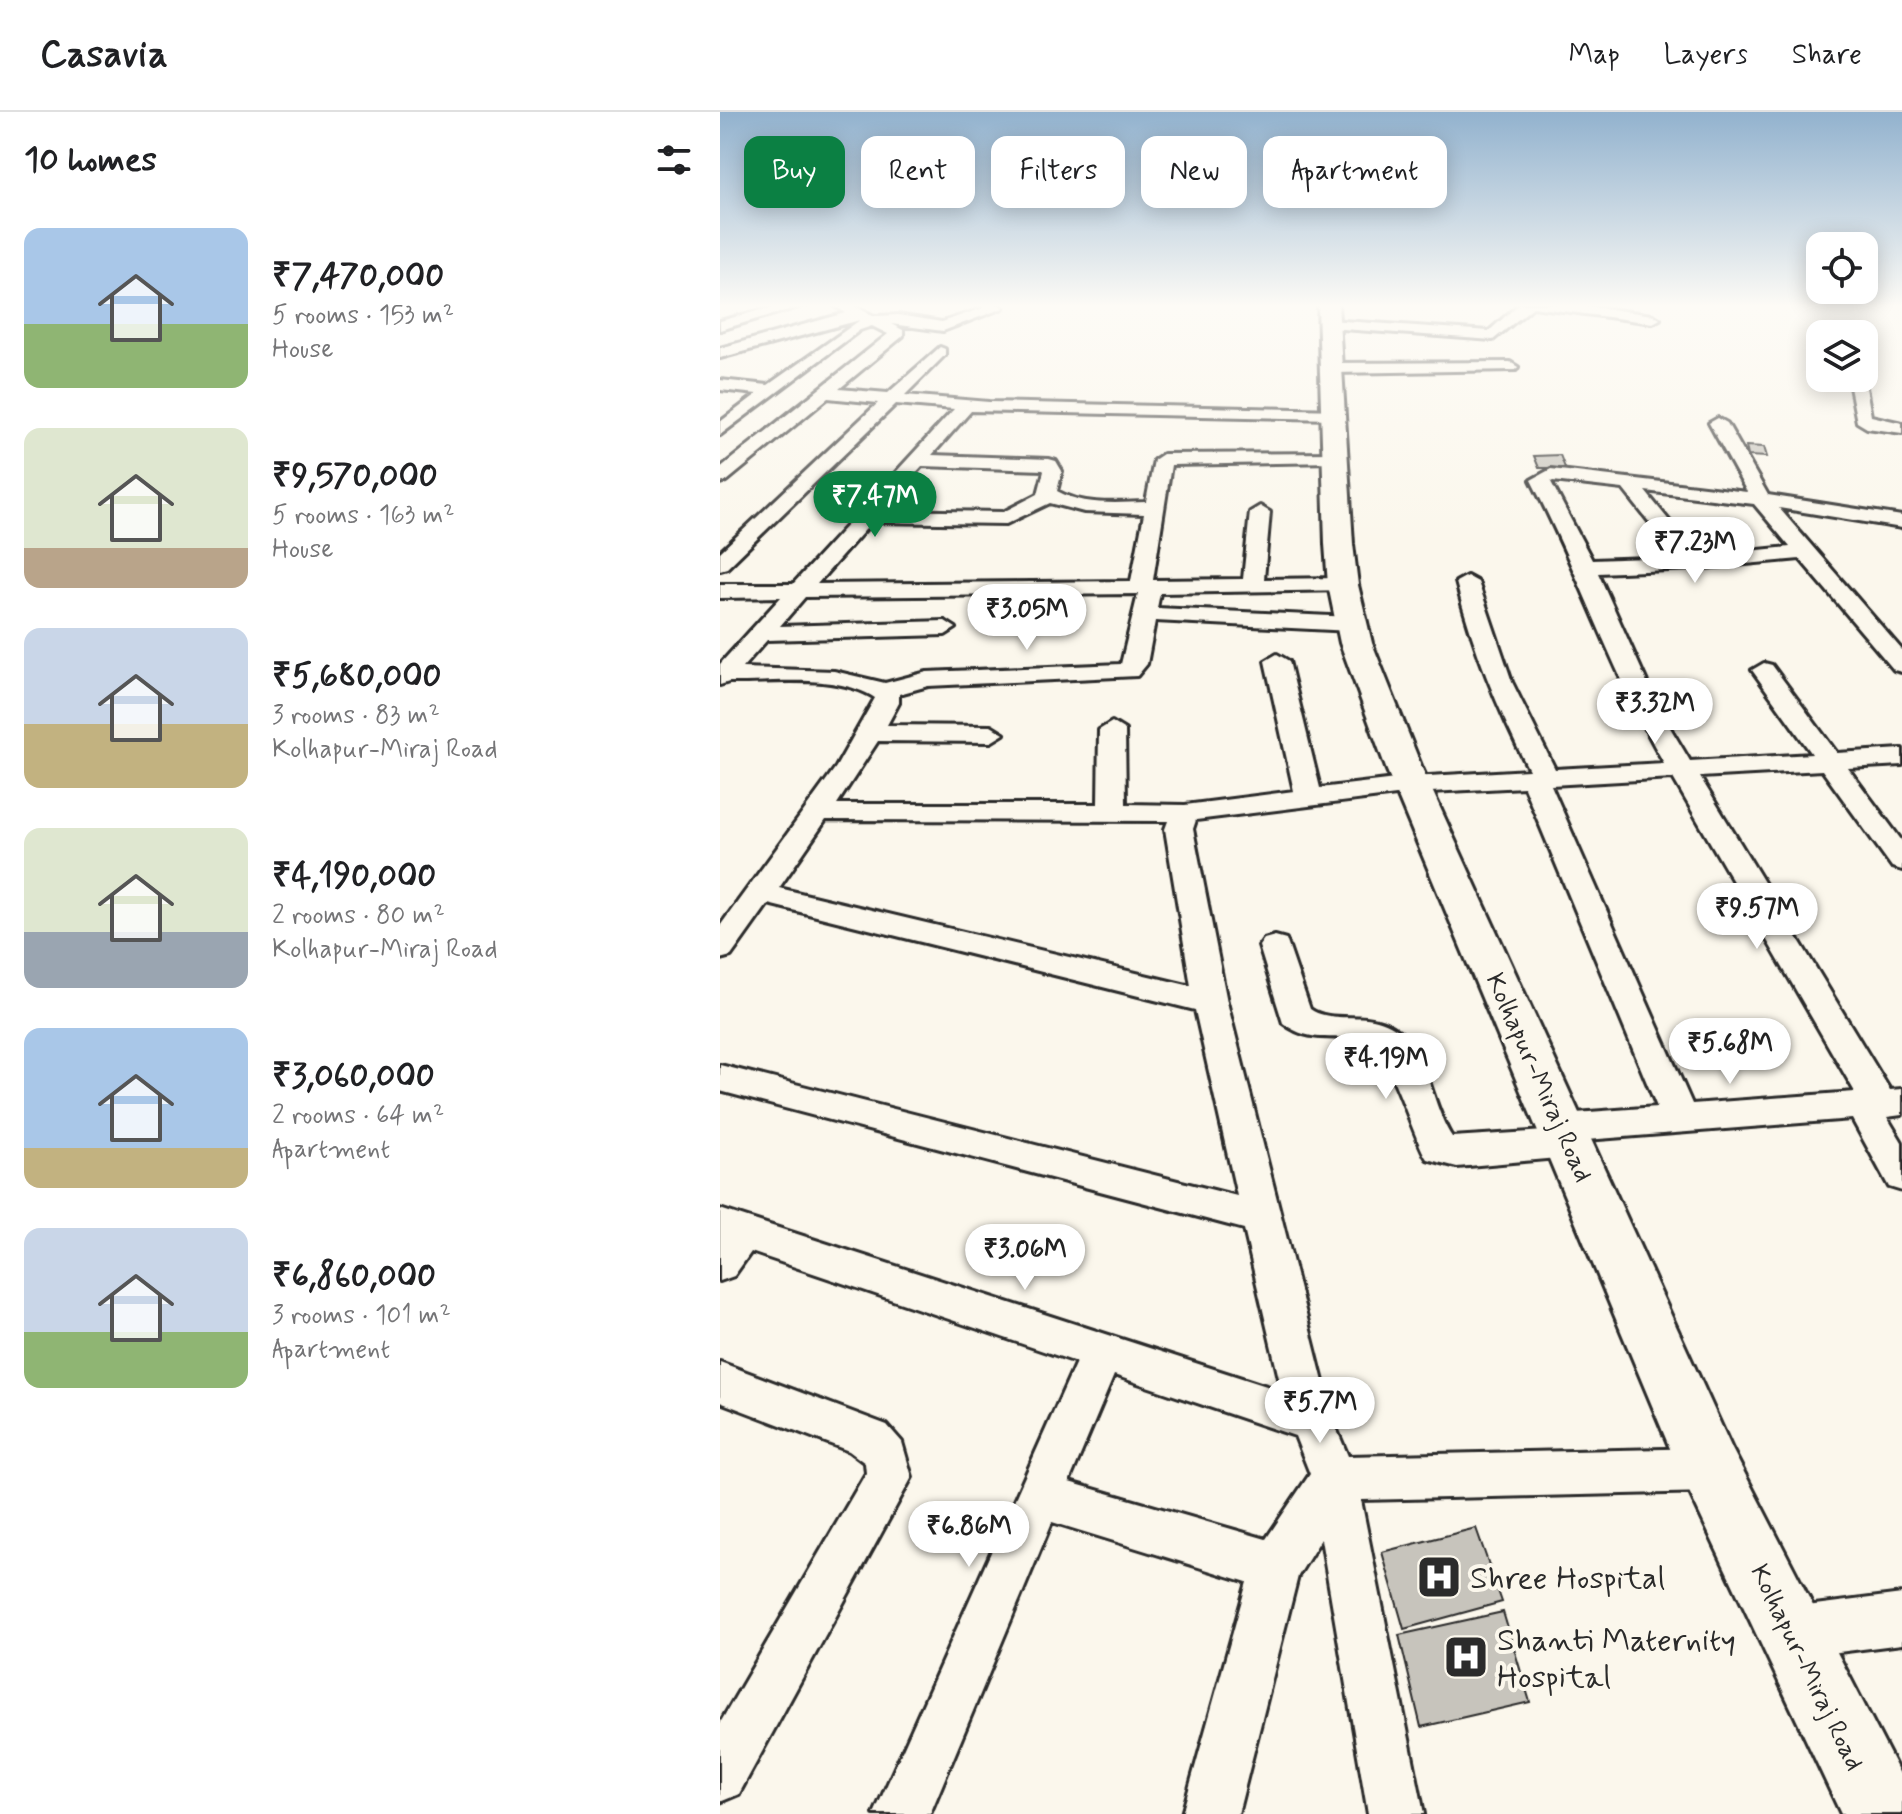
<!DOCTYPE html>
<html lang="en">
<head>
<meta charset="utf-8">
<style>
	body { margin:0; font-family:Mynerve,sans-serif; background:#f6f6f6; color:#202124; height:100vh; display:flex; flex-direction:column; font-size:30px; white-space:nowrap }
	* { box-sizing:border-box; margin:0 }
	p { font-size:26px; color:#757577 }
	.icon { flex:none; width:44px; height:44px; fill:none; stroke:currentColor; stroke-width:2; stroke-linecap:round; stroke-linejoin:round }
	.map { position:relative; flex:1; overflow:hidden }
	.details { display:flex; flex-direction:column; background:#fff; width:720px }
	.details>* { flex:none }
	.hud { position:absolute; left:24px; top:24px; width:760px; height:72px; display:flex; gap:16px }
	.fabs { position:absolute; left:1086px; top:120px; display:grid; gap:16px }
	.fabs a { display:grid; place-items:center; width:72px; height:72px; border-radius:16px; background:#fff; box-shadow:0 4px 20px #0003; font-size:40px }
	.price { position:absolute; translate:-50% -68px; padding:0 18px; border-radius:28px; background:#fff; color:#222; font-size:26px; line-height:52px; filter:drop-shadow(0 2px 4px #0008) }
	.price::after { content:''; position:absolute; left:50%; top:48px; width:24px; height:18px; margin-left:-12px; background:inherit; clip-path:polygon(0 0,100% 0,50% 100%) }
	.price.active { background:#0b8043; color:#fff }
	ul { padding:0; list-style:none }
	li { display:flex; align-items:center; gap:24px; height:200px; padding:0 24px }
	li span { display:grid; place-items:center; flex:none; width:224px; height:160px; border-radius:16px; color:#555 }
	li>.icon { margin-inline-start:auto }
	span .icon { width:96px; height:96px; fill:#fffc; stroke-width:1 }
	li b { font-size:34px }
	h2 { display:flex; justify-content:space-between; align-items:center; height:96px; padding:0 24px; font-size:34px }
	.chip { padding:0 28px; border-radius:16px; background:#fff; box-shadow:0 4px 20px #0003; font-size:28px; line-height:72px }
	.chip.active { background:#0b8043; color:#fff }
	header { display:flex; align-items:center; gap:48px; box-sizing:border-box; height:112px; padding:0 40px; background:#fff; border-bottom:2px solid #e0e0e0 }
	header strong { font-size:38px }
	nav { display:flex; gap:44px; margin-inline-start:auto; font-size:28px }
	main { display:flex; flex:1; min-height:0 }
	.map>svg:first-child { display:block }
</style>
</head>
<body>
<header>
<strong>Casavia</strong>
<nav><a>Map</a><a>Layers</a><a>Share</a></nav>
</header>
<main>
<section class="details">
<h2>10 homes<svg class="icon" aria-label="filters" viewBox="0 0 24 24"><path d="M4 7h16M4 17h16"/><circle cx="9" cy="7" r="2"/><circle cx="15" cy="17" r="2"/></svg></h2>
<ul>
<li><span style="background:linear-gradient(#a9c7e8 60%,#8fb573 0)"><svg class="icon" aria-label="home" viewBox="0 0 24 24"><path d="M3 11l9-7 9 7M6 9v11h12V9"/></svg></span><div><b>₹7,470,000</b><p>5 rooms · 153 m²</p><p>House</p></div></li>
<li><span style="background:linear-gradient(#dfe7d0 75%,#b9a48a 0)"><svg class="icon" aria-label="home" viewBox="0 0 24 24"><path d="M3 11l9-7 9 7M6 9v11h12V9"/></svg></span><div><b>₹9,570,000</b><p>5 rooms · 163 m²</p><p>House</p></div></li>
<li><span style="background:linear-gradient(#c9d6e8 60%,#c2b280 0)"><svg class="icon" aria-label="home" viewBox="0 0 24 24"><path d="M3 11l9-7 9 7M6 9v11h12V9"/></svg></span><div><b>₹5,680,000</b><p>3 rooms · 83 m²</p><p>Kolhapur-Miraj Road</p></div></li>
<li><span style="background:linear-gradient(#dfe7d0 65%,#9aa5b1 0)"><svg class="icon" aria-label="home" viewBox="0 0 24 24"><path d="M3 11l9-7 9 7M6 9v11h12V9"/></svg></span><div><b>₹4,190,000</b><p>2 rooms · 80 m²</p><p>Kolhapur-Miraj Road</p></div></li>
<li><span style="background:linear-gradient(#a9c7e8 75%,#c2b280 0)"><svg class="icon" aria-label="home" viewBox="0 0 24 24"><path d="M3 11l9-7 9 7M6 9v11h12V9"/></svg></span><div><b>₹3,060,000</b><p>2 rooms · 64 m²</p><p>Apartment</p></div></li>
<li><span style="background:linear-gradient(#c9d6e8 65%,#8fb573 0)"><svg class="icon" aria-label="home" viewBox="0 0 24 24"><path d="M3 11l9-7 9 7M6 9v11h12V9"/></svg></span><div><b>₹6,860,000</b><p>3 rooms · 101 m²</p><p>Apartment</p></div></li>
</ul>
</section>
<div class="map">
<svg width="1182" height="1702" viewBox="0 0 1182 1702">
	<rect width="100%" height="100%" fill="#fbf7ec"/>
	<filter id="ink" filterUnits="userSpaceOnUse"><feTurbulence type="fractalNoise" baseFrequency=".0125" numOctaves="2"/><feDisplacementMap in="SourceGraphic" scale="16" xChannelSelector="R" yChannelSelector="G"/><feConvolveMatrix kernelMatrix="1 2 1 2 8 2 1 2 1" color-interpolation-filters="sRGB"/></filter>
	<g filter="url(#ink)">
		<path fill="#c7c4bc" stroke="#2b2b2b" stroke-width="2" d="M1026,334L1044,335L1047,345L1028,344Z
			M840,343L845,356H819L814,344Z
			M756,1416L782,1490L684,1517L662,1440Z
			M783,1500L810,1590L701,1615L679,1523Z"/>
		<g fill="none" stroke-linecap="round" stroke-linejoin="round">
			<g stroke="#2b2b2b" stroke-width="6">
				<path id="minor" d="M64,192H88L0,218V209Z
					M112,192H131L154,204L178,203L222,210L263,196L259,192H279L283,196L223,219L171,212L183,218V224L119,277L168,281L220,235L225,237V243L185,283L269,290L620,298V306L614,307L251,299L212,343L329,347L336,349L342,359L337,379C363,394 397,391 426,390L434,348L443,342L622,341V349L616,350L451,353L433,468L523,467L530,400L540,394L550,400L544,467L623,466L634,473L631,478L440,481L437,496L632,505L643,512L632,519L435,509L427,552L417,564L208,574L179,582V591L167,613L271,614L284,622L271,630L158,629L117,692H378L379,618L392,610L405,618L406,692L465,693L574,679L545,549L557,542L569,549L600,676L692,665L809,658C778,598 753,536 736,470L747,464L758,470L792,570L835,657L944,651C892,560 859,461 811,368L831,357L1027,380L989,311L998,306L1007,311L1048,383L1182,404V416L1059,396L1182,538V560L1174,558L1080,447L972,457L878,461L939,597L970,649L1092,642L1032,558L1044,551L1052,553L1117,641L1182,637V653L1128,656L1182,729V758L1172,755L1102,658L980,665L1170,978L1182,977V1003L1167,1005L1182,1030V1079L1169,1075L1132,1007L866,1028L862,1041L849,1045L737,1055L707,1047C692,1023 668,935 646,929C616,920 593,934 563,911L539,834L544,827L555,824L566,827L590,897C608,910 636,902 657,908C709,922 707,987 732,1025L825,1019L829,1006L842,1002L937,995L804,675L692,681L476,708L473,717L507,890L613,1309L628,1344L990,1336L1006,1343L1013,1358L1006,1373L990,1380L641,1388L704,1702H648L601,1427L578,1464L518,1702H462L527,1470L332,1410L210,1702H154L356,1250L31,1140L14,1164L0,1169V1097L562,1279L524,1117L0,979V953L517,1084L475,898L48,792L11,844L0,847V814L116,655L155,586C116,561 53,571 9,570L0,573V552L61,485L0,486V472H73L234,297L176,292L7,456L0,458V440L158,291L108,286L7,369L0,371V356L168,222L152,214L140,218L0,323V310L37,282L0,278V268L48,273L140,208L0,246V236L126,201ZM202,354L323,358L324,359L318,382L283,400L162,398ZM833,369L903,377L957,445L872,448L831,370ZM925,379L1034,392L1070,435L978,444ZM330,391L364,400L424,402L411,469L97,472L152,410L286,412ZM418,482L401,552L207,560L165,571L114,559L22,556L47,528L225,523L236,516L225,509L60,514L85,485ZM953,666L1135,980L972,992L831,673ZM106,708L448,709L445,717L471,874L59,776ZM394,1263L575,1324L590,1362L546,1427L349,1370Z
					M799,192H853L933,203L940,207L933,211L813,195L773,228L609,216L602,212L609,208L769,219Z
					M790,250L798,255L796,258L612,261L604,256L612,251Z
					M1131,267L1145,270L1151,304L1182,311V321L1147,316L1137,310L1129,270Z
					M0,1250L167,1313L182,1330L192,1365L19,1682L0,1690V1611L146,1361L145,1351L129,1339L0,1290Z
					M1182,1482V1532L1071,1546L1053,1539L1046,1521L1053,1503L1071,1496Z"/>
			</g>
			<g stroke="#2b2b2b" stroke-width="6">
				<path id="highway" d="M598,192H618L633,432L638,473L652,531L702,656L1012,1337L1182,1666V1702H1121L959,1358L666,656L620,531L608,473L605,432Z"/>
			</g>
			<use href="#minor" fill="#fbf7ec" fill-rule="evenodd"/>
			<use href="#highway" fill="#fbf7ec" fill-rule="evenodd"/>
		</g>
	</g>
	<linearGradient id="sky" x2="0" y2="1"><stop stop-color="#92b2ce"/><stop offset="0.45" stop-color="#fdfbf6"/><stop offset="1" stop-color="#fdfbf6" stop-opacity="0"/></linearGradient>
	<rect width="1182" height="431" fill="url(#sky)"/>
	<defs>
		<g id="hospital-square" transform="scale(2.3)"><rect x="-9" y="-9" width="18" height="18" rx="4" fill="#2b2b2b" stroke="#fbf7ec"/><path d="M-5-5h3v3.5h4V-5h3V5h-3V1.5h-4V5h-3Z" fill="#fff"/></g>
	</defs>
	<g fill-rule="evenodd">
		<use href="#hospital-square" x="719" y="1465"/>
		<use href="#hospital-square" x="746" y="1545"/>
	</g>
	<g text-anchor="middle" stroke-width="8" stroke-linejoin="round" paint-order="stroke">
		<g font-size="26" fill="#2b2b2b" stroke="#fbf7ec">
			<text transform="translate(820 965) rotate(66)" y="9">Kolhapur-Miraj Road</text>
			<text transform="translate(1088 1555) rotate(64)" y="9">Kolhapur-Miraj Road</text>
		</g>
		<g font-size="32" fill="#2b2b2b" stroke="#fbf7ec" text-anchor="start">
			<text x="750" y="1476">Shree Hospital</text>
			<text x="777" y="1538">Shanti Maternity<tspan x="777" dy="37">Hospital</tspan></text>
		</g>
	</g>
</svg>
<div class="fabs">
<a><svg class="icon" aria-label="locate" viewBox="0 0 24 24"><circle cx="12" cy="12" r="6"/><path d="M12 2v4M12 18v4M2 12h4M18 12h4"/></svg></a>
<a><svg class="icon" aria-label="layers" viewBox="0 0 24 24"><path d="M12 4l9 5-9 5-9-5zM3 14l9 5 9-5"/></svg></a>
</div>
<b class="price active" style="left:155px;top:427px">₹7.47M</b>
<b class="price" style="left:975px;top:473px">₹7.23M</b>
<b class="price" style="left:307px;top:540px">₹3.05M</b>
<b class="price" style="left:935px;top:634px">₹3.32M</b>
<b class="price" style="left:1037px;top:839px">₹9.57M</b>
<b class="price" style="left:1010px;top:974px">₹5.68M</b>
<b class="price" style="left:666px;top:989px">₹4.19M</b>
<b class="price" style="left:305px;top:1180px">₹3.06M</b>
<b class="price" style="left:600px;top:1333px">₹5.7M</b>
<b class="price" style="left:249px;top:1457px">₹6.86M</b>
<div class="hud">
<a class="chip active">Buy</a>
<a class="chip">Rent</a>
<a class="chip">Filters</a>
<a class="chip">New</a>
<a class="chip">Apartment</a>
</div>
</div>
</main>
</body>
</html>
